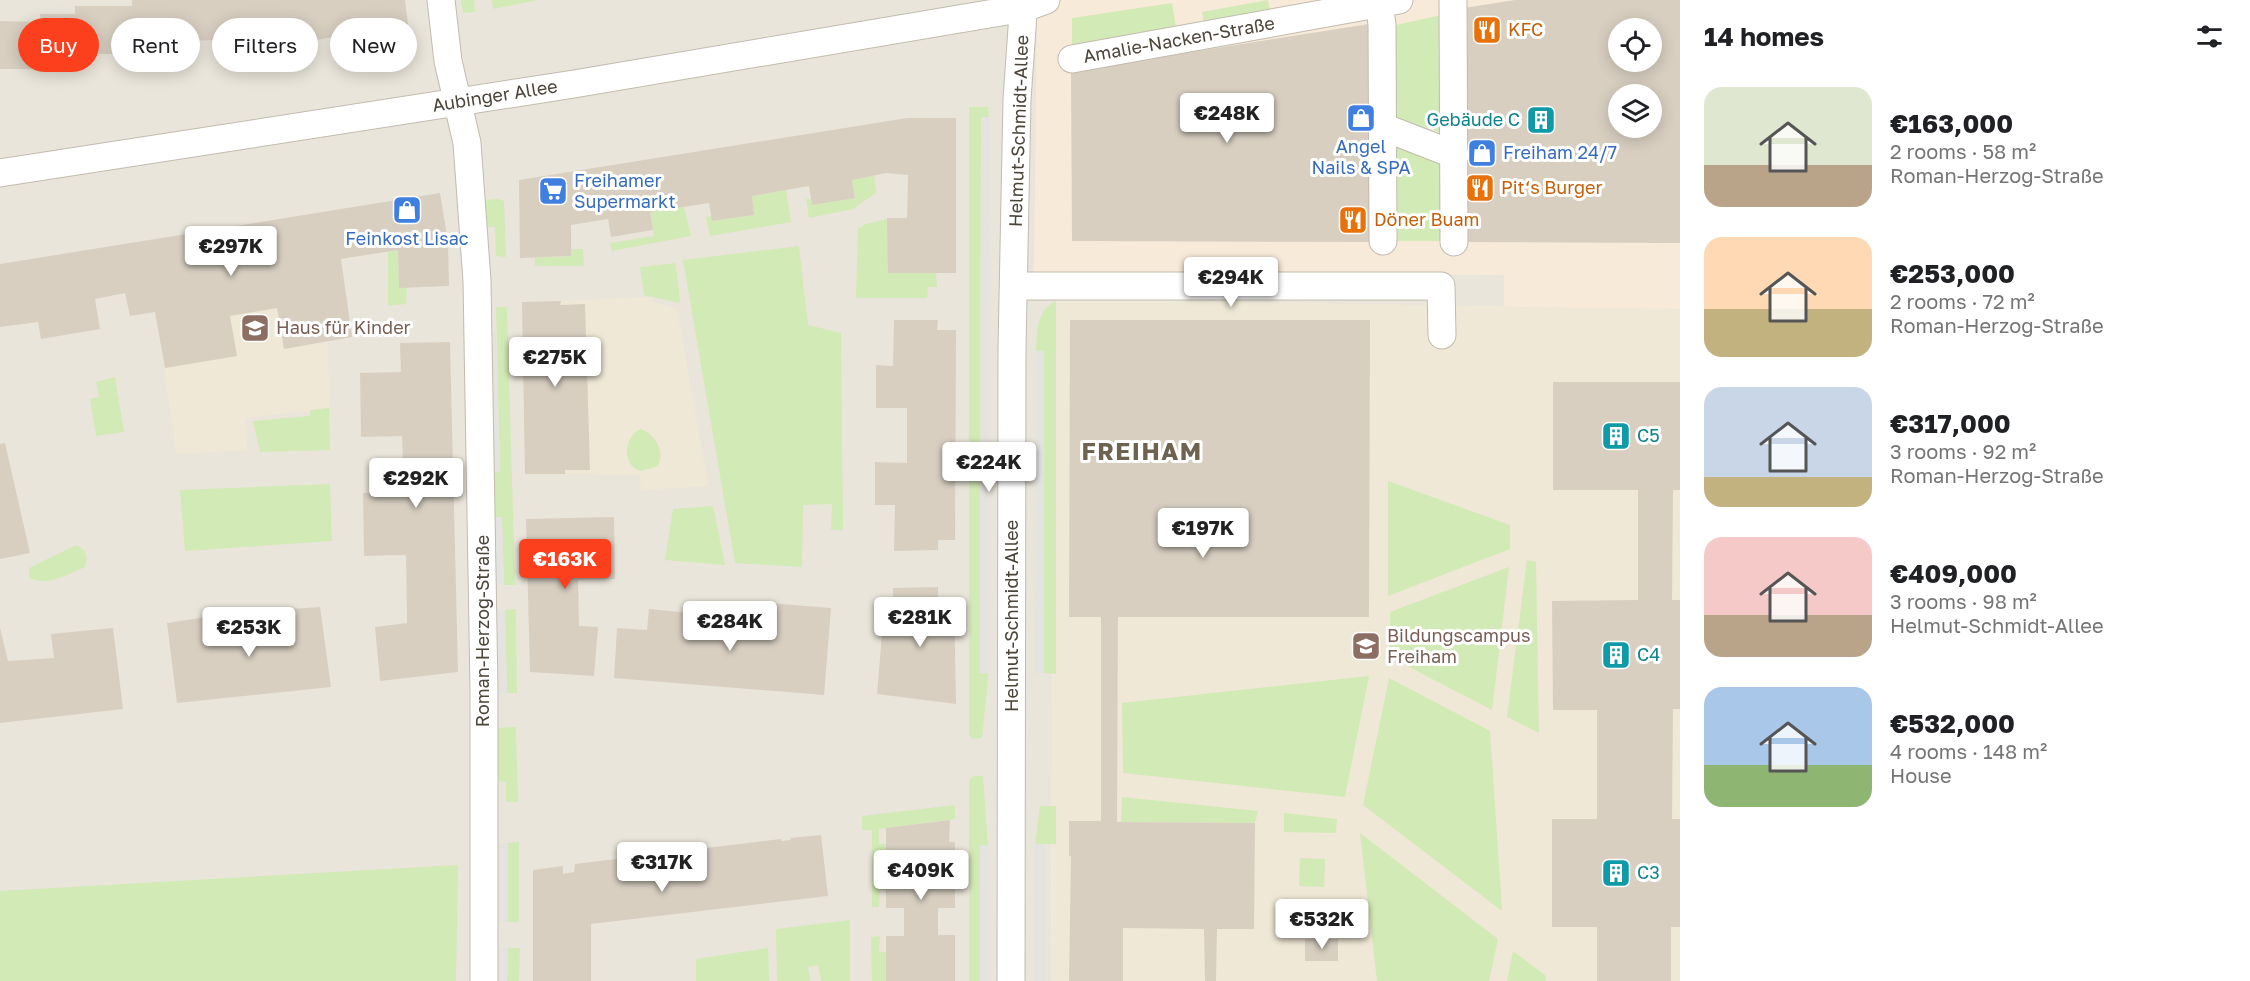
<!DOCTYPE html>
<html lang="en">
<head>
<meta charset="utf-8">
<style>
	body { margin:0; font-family:"Golos Text",sans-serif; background:#f2f2f2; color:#202124; height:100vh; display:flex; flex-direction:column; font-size:22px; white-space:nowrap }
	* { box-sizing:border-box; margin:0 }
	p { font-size:20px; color:#757577 }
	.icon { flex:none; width:33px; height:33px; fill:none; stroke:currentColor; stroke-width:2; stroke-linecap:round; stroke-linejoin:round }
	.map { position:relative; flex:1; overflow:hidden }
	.sheet { display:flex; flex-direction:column; background:#fff; width:570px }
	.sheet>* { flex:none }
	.banner { position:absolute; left:18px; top:18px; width:570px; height:54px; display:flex; gap:12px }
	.buttons { position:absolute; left:1608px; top:18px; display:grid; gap:12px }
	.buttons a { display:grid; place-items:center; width:54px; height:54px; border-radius:50%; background:#fff; box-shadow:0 3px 15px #0003; font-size:30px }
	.price { position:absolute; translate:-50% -51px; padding:0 14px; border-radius:6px; background:#fff; color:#222; font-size:20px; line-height:39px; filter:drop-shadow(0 2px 3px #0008) }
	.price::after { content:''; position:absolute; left:50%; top:36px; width:18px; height:14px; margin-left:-9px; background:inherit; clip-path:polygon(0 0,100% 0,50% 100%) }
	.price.active { background:#fc3f1d; color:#fff }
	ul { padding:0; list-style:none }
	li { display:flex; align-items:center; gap:18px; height:150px; padding:0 24px }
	li span { display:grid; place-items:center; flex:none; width:168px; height:120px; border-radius:18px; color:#555 }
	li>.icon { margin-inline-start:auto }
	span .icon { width:72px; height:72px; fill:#fffc; stroke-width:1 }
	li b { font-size:26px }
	h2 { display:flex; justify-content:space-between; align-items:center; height:72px; padding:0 24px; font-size:26px }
	.chip { padding:0 21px; border-radius:27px; background:#fff; box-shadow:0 3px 15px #0003; font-size:21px; line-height:54px }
	.chip.active { background:#fc3f1d; color:#fff }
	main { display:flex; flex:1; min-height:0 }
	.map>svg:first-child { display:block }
</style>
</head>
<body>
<main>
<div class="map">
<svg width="1680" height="981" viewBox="0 0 1680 981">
	<rect width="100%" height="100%" fill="#f6f3ec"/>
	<path fill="#eae5da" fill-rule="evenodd" d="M0,0H1680V310L1054,299L1051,981H0ZM1618,28H1652V62H1618ZM1618,94H1652V128H1618Z"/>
	<path fill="#f7ead8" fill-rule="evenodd" d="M1037,0H1680V309L1504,307V275L1034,272ZM1618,28H1652V62H1618ZM1618,94H1652V128H1618Z"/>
	<path fill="#efe8d6" d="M331,210L332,219L361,215L368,255L341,260L328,341L329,408L245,418L247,450L177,454L157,320L158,309L125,293L118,245Z
		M649,297L653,298V302L677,309L708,486L641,490L640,475L565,473V470L590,469L585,305H560L561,301Z
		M1054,298L1680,310V981H1051Z"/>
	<path fill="#d2eab5" d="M461,0H474L475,12L463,13Z
		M492,0H538L493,9Z
		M1268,0L1270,14L1204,25L1202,12Z
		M1172,3L1176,28L1072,46V18Z
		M1446,14V136L1428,127L1427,133L1396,121V25Z
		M969,107H988L989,117H981L980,673H988V680L982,738L972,739L969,735Z
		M1394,141L1444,164V195L1440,196L1441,241H1396Z
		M874,175L876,193L853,209L809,218L806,199H811L812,205L855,197L852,180Z
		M786,190L791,222L710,236L706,217L711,216L713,221L753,215L752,196Z
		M498,199L504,201L506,257L496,256L495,227H487L485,200Z
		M684,207L691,236L612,251L610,243L654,236L650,212Z
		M887,219L936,273L937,287H928L927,298H856L858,229L866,224Z
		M799,246L808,325L841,333L843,530H831L832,504L803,505L802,567L735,563L683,260Z
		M571,249H583L584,266H535V258L571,256Z
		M398,250L399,287H407L406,304L388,306V252Z
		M676,263L680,303L644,295L640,267Z
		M1056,301V674L1044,673V351H1036C1037,331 1036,311 1056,301Z
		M496,307H507L515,585H504L502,518L493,517L492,472L500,471Z
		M115,377L124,432L96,436L90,399L99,397L96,382Z
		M329,408L330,450L260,452L253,421L310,416V410Z
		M641,429C656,435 665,451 658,466L641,471C621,467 624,435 641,429Z
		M1388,481L1510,525V549L1388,596Z
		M330,484L332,541L185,551L180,490Z
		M713,506L725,565L665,560L673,509Z
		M76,545C87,550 88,557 85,567C68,574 48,587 30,578L29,568Z
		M1527,560L1536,562L1539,733L1507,717Z
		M1509,567L1492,710L1390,657V612Z
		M729,602L764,604L760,629L727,627Z
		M516,609L517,693H507L505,610Z
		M1369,676L1345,797L1123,773L1122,703Z
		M1389,678L1490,731L1502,911L1363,805Z
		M516,727L518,802H506V782L496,781L494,728Z
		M973,776H983L988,845H980V981H969V780Z
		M1122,797L1258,811L1255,823L1121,822Z
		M955,805V819L879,829V844H886V890H880L879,907H872V830H862V816Z
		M1040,806H1056V844H1035Z
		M1284,813L1337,819L1336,833L1284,832Z
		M1360,833L1498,939L1489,981H1377Z
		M519,842V922H508V843Z
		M1300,858L1325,859L1324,887L1299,886Z
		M458,865L456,981H0V891Z
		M850,920V981H821L818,965L808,967L810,981H777L776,929Z
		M880,936L879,952H886V981H872L871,937Z
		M508,948H520L519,981H507Z
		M768,948L769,981H696V959Z
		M1513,951L1546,976V981H1507Z"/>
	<path fill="#e5e3e0" d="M981,117H989L988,673L980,674Z
		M488,331H496L500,472H492Z
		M1036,351H1044V673L1035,674Z
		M493,517H502L504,585L495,586Z
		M505,610L507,693L499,694L497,611Z
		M508,843V922H499V844Z
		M1035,844H1045V981H1035Z
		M980,845H988V981H980Z
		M499,948H508L507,981H499Z"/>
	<path fill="#d8cfc1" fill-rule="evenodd" d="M132,0H405L408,24L276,47L272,32L219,40L181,41V45L135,54H89V60L38,69H0V21L41,22L40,14H75V6H132Z
		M1515,0H1680V243L1464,242V8ZM1618,28H1652V62H1618ZM1618,94H1652V128H1618Z
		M1369,24L1370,242L1072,241L1071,71Z
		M907,118H956V273H888L887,218H907L908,175L886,173L852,180L855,198L812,205L809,186L752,196L754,215L712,221L709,203L650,212L653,230L611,237L608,219L571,225V256L520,258L519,180Z
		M440,193L448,242L449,286L399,288L398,250L341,259L352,337L284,349L277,308L230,316L237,356L165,368L155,312L130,316L125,293L95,299L100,329L41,339L38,322L0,327V264Z
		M561,301L560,305L585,304L590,470H565V474H525L522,302Z
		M894,320H938L937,330H956L955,540H938V550L894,551L895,505H875V462L907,463V408H876V365L893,366Z
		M1070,320H1370L1369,617H1118L1117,822L1255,823L1254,929H1217L1216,981H1205L1204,929L1123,928V981H1069L1071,856H1069V821H1101V617H1069Z
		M450,342L458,672L380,681L375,627L407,623L406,555L364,556L363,493L404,492L402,436L361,437L360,373L401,372L400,343Z
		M1553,382H1680V490H1673L1672,600H1680V709H1673L1672,819H1680V927H1671V981H1597V927H1552V819H1597V710H1553L1552,601L1638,600V490H1553Z
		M5,443L30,553L0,559V444Z
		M614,517L615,579L578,580L579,626L598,627L594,676L530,672L526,519Z
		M938,587V598H954L956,704L877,694L882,634H894L893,588Z
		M769,603L831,608L824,695L614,678L617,628L647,630L649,609L711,615L709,635L765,640Z
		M320,607L331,687L177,703L167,623L213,616L215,637L268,632L277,631L275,610Z
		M0,628L8,661L54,658L51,634L113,628L123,709L0,723Z
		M950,820L949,842H955V908H938V935H955V981H886V936H904V908H886V828Z
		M821,835L828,896L591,924V981H533V870L563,866V874L574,872L575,864L781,839V841L791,840L790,838Z
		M1305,939H1338V961H1305Z"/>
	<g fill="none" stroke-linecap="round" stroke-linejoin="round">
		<g stroke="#c2bbae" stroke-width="29">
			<path id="minor" d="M441,0L448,61L467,143L477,281L484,689V981
				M1379,0L1382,25L1383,241
				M1453,0L1454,242
				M1072,59L1399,0
				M1383,127L1455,155
				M0,173L574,84L1024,8L1046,0
				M1014,286H1441L1442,335
				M1011,981L1012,348L1017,99L1024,0"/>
		</g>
		<use href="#minor" stroke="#fff" stroke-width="27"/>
	</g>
	<defs>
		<g id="restaurant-square" transform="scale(1.5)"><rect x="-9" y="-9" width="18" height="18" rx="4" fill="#e8710a" stroke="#fff"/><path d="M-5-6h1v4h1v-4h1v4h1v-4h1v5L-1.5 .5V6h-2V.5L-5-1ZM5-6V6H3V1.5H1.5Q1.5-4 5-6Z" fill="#fff"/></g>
		<g id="shop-square" transform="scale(1.5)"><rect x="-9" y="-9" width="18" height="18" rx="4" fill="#3f7fe0" stroke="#fff"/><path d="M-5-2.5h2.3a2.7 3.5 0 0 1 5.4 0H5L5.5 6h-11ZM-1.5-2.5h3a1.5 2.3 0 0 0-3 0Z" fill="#fff"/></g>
		<g id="building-square" transform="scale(1.5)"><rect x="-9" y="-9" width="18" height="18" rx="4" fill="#0f9aa8" stroke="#fff"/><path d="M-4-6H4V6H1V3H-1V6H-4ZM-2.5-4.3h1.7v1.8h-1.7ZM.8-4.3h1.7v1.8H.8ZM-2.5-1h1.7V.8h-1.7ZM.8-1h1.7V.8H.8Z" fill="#fff"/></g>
		<g id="supermarket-square" transform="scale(1.5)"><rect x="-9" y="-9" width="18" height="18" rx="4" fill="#3f7fe0" stroke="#fff"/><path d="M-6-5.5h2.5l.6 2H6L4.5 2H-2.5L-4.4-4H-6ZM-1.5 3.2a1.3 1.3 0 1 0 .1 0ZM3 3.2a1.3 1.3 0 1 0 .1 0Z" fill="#fff"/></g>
		<g id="school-square" transform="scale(1.5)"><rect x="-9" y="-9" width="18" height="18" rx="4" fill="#8d6e63" stroke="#fff"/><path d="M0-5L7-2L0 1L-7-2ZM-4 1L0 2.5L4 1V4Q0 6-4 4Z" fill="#fff"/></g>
	</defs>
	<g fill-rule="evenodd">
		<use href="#restaurant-square" x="1487" y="30"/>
		<use href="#shop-square" x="1361" y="118"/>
		<use href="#building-square" x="1541" y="120"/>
		<use href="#shop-square" x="1482" y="153"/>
		<use href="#restaurant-square" x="1480" y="188"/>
		<use href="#supermarket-square" x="553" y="191"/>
		<use href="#shop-square" x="407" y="210"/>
		<use href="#restaurant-square" x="1353" y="220"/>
		<use href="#school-square" x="255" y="328"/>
		<use href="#building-square" x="1616" y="436"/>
		<use href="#school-square" x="1366" y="646"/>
		<use href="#building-square" x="1616" y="655"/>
		<use href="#building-square" x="1616" y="873"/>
	</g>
	<g text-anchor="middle" stroke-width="6" stroke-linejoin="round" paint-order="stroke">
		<g font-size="18" fill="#c56008" stroke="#fff" text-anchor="start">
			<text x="1508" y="36">KFC</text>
			<text x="1501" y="194">Pit‘s Burger</text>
			<text x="1374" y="226">Döner Buam</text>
		</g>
		<g font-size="18" fill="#4b4439" stroke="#fff">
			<text transform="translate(1179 40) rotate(-10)" y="6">Amalie-Nacken-Straße</text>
			<text transform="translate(495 96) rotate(-9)" y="6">Aubinger Allee</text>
			<text transform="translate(1019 131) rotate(-88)" y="6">Helmut-Schmidt-Allee</text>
			<text transform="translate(1012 616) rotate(-90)" y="6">Helmut-Schmidt-Allee</text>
			<text transform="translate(483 631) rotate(-90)" y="6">Roman-Herzog-Straße</text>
		</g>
		<g font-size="18" fill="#0d838f" stroke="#fff" text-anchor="start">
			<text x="1520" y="126" text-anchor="end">Gebäude C</text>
			<text x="1637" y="442">C5</text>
			<text x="1637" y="661">C4</text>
			<text x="1637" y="879">C3</text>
		</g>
		<g font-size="18" fill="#366cbe" stroke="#fff">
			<text x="1361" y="153">Angel<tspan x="1361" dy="21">Nails &amp; SPA</tspan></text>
			<text x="1503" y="159" text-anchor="start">Freiham 24/7</text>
			<text x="574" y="187" text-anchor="start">Freihamer<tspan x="574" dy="21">Supermarkt</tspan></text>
			<text x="407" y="245">Feinkost Lisac</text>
		</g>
		<g font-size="18" fill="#785e54" stroke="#fff" text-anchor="start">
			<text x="276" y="334">Haus für Kinder</text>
			<text x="1387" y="642">Bildungscampus<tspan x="1387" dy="21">Freiham</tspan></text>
		</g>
		<g font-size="24" font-weight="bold" letter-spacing="1.5" fill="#6e6250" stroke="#fff">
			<text x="1142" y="460">FREIHAM</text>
		</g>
	</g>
</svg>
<div class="buttons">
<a><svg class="icon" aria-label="locate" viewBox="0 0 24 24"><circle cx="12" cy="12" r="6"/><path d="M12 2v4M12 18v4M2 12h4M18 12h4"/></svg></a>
<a><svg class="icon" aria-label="layers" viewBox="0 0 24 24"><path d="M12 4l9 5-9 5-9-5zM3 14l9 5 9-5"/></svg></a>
</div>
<b class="price" style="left:1227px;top:144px">€248K</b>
<b class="price" style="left:231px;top:277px">€297K</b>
<b class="price" style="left:1231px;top:308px">€294K</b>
<b class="price" style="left:555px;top:388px">€275K</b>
<b class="price" style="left:989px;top:493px">€224K</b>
<b class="price" style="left:416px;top:509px">€292K</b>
<b class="price" style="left:1203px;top:559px">€197K</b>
<b class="price active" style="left:565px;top:590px">€163K</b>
<b class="price" style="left:920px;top:648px">€281K</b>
<b class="price" style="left:730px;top:652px">€284K</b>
<b class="price" style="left:249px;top:658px">€253K</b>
<b class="price" style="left:662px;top:893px">€317K</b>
<b class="price" style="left:921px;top:901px">€409K</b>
<b class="price" style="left:1322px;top:950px">€532K</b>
<div class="banner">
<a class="chip active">Buy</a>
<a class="chip">Rent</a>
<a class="chip">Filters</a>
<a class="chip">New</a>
</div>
</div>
<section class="sheet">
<h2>14 homes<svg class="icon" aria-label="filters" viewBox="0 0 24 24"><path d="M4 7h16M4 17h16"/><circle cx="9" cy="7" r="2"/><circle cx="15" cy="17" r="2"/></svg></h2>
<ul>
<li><span style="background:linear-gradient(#dfe7d0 65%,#b9a48a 0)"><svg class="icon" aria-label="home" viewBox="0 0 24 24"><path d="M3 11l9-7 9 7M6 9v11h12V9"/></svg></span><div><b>€163,000</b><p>2 rooms · 58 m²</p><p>Roman-Herzog-Straße</p></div></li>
<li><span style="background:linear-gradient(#ffd9b3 60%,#c2b280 0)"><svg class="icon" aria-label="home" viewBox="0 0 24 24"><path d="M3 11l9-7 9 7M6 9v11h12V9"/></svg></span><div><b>€253,000</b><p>2 rooms · 72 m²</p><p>Roman-Herzog-Straße</p></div></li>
<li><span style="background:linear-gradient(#c9d6e8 75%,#c2b280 0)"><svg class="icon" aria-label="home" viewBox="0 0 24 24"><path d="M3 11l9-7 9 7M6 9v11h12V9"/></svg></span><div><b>€317,000</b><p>3 rooms · 92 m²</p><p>Roman-Herzog-Straße</p></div></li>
<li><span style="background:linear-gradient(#f6c9c9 65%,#b9a48a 0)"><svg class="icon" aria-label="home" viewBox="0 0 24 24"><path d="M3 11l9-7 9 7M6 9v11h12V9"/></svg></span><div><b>€409,000</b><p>3 rooms · 98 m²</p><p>Helmut-Schmidt-Allee</p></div></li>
<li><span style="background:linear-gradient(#a9c7e8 65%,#8fb573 0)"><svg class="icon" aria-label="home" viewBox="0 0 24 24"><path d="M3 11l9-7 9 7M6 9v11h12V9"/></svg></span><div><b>€532,000</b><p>4 rooms · 148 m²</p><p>House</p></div></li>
</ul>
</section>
</main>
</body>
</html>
